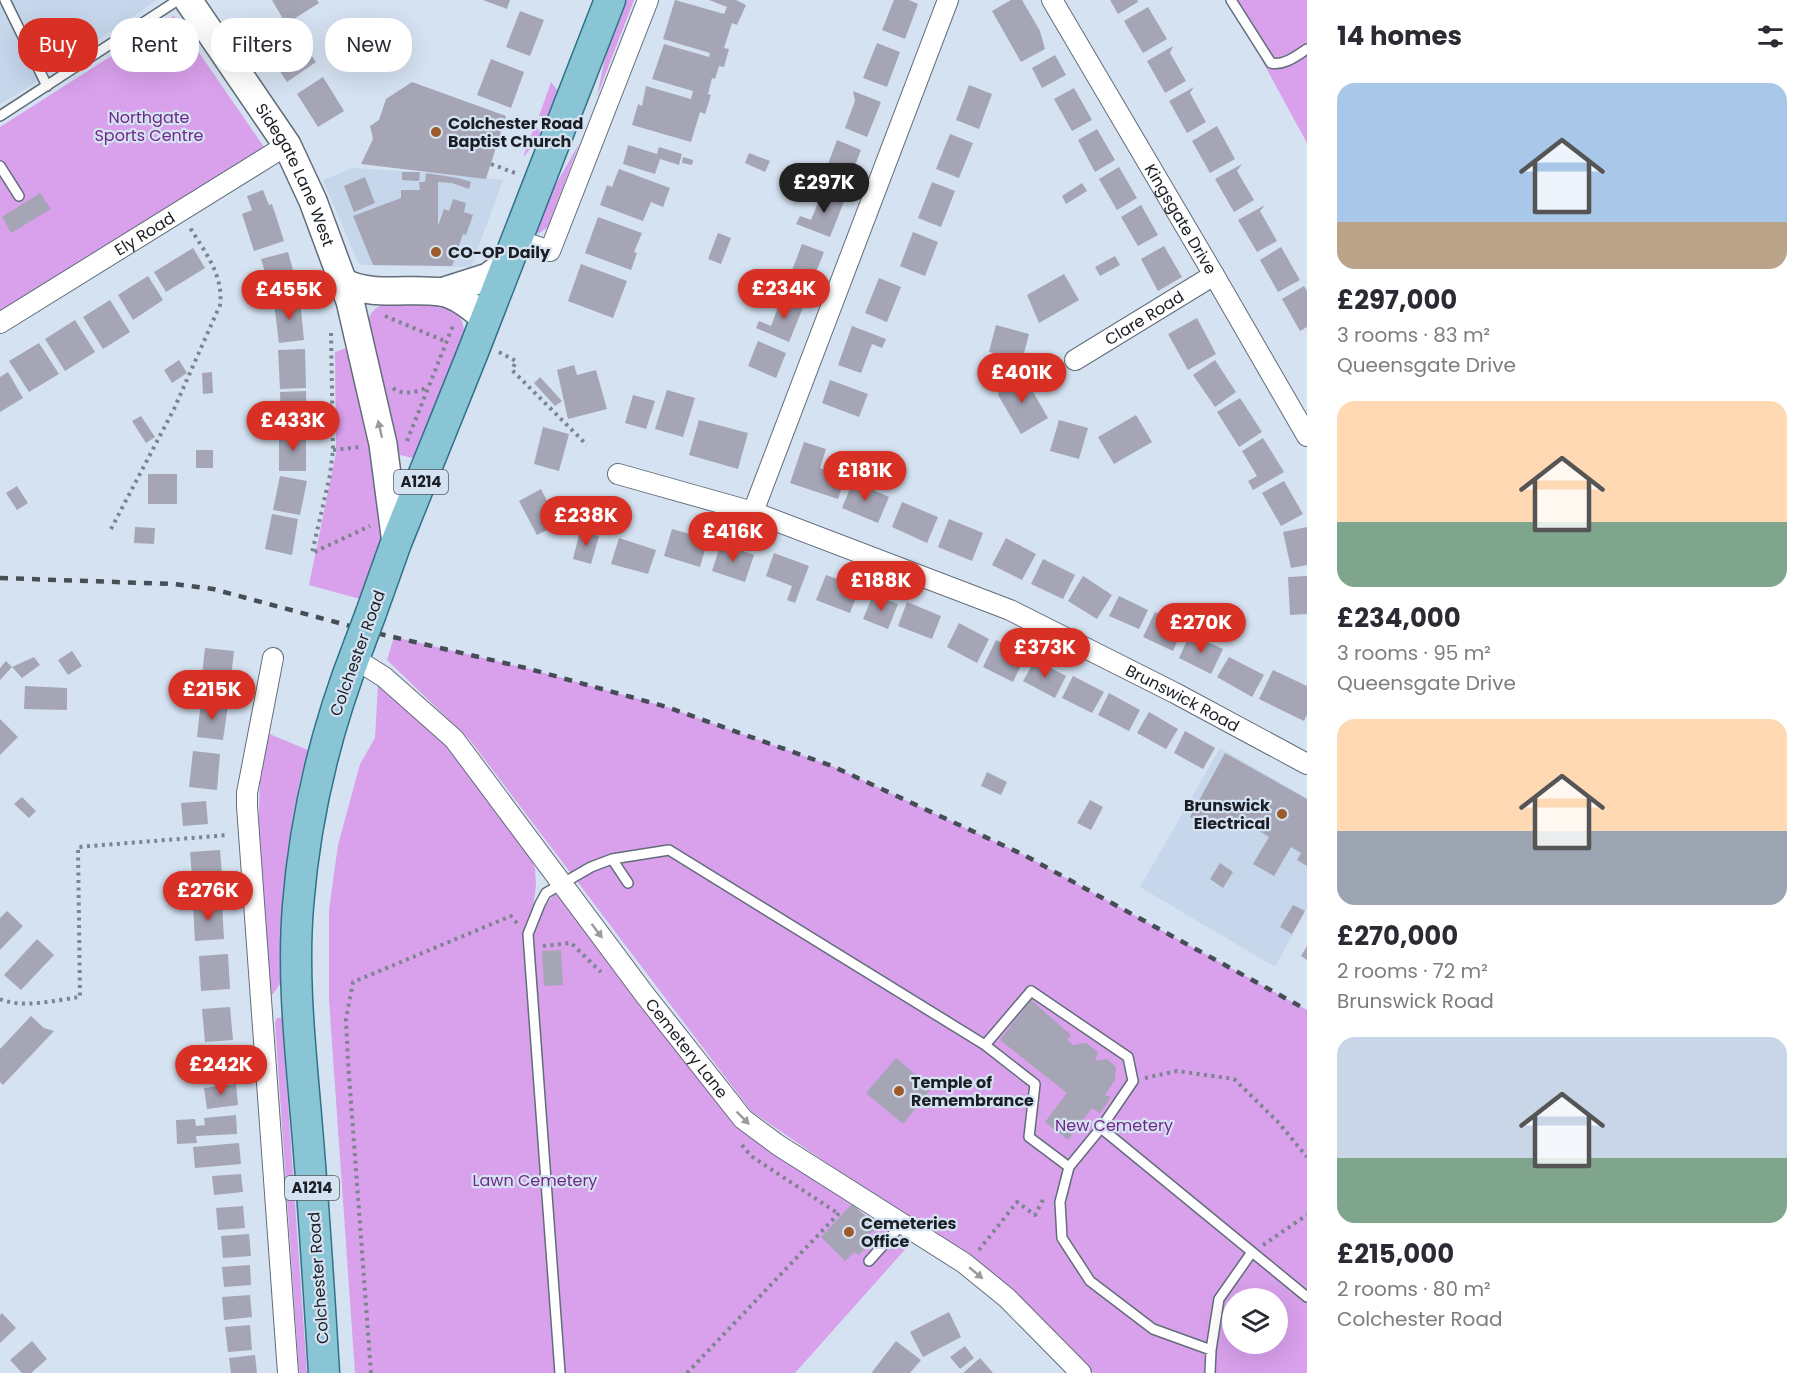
<!DOCTYPE html>
<html lang="en">
<head>
<meta charset="utf-8">
<style>
	body { margin:0; font-family:Poppins,sans-serif; background:#f2f2f3; color:#2b2b33; height:100vh; display:flex; flex-direction:column; font-size:22px; white-space:nowrap }
	* { box-sizing:border-box; margin:0 }
	p { font-size:20px; color:#7c7c81 }
	.icon { flex:none; width:33px; height:33px; fill:none; stroke:currentColor; stroke-width:2; stroke-linecap:round; stroke-linejoin:round }
	.map { position:relative; flex:1; overflow:hidden }
	.sheet { display:flex; flex-direction:column; background:#fff; width:510px }
	.sheet>* { flex:none }
	.top-card { position:absolute; left:18px; top:18px; width:570px; height:54px; display:flex; gap:12px }
	.fabs { position:absolute; left:1222px; top:1288px; display:grid; gap:12px }
	.fabs a { display:grid; place-items:center; width:66px; height:66px; border-radius:50%; background:#fff; box-shadow:0 6px 24px #0002; font-size:30px }
	.price { position:absolute; translate:-50% -51px; padding:0 14px; border-radius:21px; background:#d93025; color:#fff; font-size:20px; line-height:39px; filter:drop-shadow(0 2px 3px #0008) }
	.price::after { content:''; position:absolute; left:50%; top:36px; width:18px; height:14px; margin-left:-9px; background:inherit; clip-path:polygon(0 0,100% 0,50% 100%) }
	.price.on { background:#222; color:#fff }
	ul { padding:0; list-style:none }
	li { display:grid; align-content:center; gap:12px; height:318px; padding:0 30px }
	li span { display:grid; place-items:center; height:186px; border-radius:18px; color:#555 }
	li>.icon { margin-inline-start:auto }
	span .icon { width:108px; height:108px; fill:#fffc; stroke-width:1 }
	li b { font-size:26px }
	h2 { display:flex; justify-content:space-between; align-items:center; height:72px; padding:0 30px; font-size:26px }
	.pill { padding:0 21px; border-radius:24px; background:#fff; box-shadow:0 6px 24px #0002; font-size:21px; line-height:54px }
	.pill.on { background:#d93025; color:#fff }
	main { display:flex; flex:1; min-height:0 }
	.map>svg:first-child { display:block }
</style>
</head>
<body>
<main>
<div class="map">
<svg width="1307" height="1373" viewBox="0 0 1307 1373">
	<rect width="100%" height="100%" fill="#d5e2f1"/>
	<path fill="#c6d6eb" d="M0,0H157L18,94L0,104Z
		M353,168L431,173L503,180L471,267L363,265L358,262L323,180Z
		M1220,748L1307,798V908L1275,967L1140,887Z"/>
	<path fill="#d9a0ec" fill-rule="evenodd" d="M626,0H634L597,96L607,48Z
		M1229,0H1307V143Z
		M174,16L266,150L0,310V127Z
		M551,82L558,91L548,117L539,116Z
		M535,125L541,133L524,157V154Z
		M579,144L548,227L538,234L537,230L552,191Z
		M391,301C420,302 459,293 464,330L418,455L413,458L400,455L368,326C367,311 380,305 391,301Z
		M347,348L363,400L383,518L380,546L360,599L309,585L336,453L335,352Z
		M394,637L526,668L667,707L832,766L1024,855L1307,1010V1373H1093L1030,1310L977,1261L821,1159L751,1111L470,740L387,660ZM1233,1299H1278V1344H1233Z
		M378,685L409,710L450,749L497,815L522,841L535,868L536,885L533,907L543,909L554,894L559,895L728,1116L841,1194L844,1200L909,1245L795,1373H355L329,1000V910L338,845L360,764L375,738Z
		M267,733L308,750C286,826 281,905 280,984L273,994H267L258,855L260,775Z
		M277,1018H282L307,1373H299L275,1023Z"/>
	<path fill="#a5a5b6" d="M272,0H317L319,3L286,24Z
		M483,0H510L507,9Z
		M675,0L724,14L727,7L709,0H736L746,5L737,25L732,23L724,48L729,49L724,67L719,66L715,79L712,78L708,94L711,95L705,114L700,112L691,142L632,125L638,104L642,106L646,86L691,99L693,91L652,79L664,44L709,57L710,53L663,39Z
		M894,0H909L918,4L905,39L882,30Z
		M1011,0H1022L1040,31L1045,49L1021,62L992,11Z
		M1110,0H1137L1138,2L1118,14Z
		M1148,7L1167,39L1143,53L1124,21Z
		M520,11L544,20L530,56L506,47Z
		M293,29L316,62L287,82L265,49Z
		M877,43L900,52L887,87L863,78Z
		M1173,46L1170,53L1186,81L1165,93L1147,61Z
		M1055,55L1066,75L1042,88L1032,68Z
		M491,59L524,72L511,108L477,95Z
		M323,77L344,111L318,127L297,94Z
		M412,82L506,116L486,179L361,164L373,139L370,126L379,120L386,99Z
		M969,85L992,94L979,129L956,120Z
		M1194,87L1190,93L1206,122L1187,133L1169,101Z
		M1074,88L1092,120L1072,131L1054,99Z
		M853,91L881,102L867,137L845,128L855,101Z
		M1217,126L1235,159L1210,173L1192,141Z
		M1097,129L1115,160L1095,172L1078,140Z
		M950,134L973,143L959,178L936,169Z
		M837,140L861,150L848,184L824,175Z
		M628,145L657,154L659,147L682,154L679,165L660,159L655,174L623,164Z
		M749,153L770,161L765,172L745,163Z
		M683,157L693,160L692,165L682,163Z
		M1242,164L1237,171L1254,200L1234,212L1215,179Z
		M1119,167L1137,198L1117,210L1099,179Z
		M619,169L670,188L663,207L651,202L643,221L600,205L607,185L612,187Z
		M402,172H420L419,181L402,180Z
		M426,173L458,178L471,182L469,189L452,183L438,182V226L444,209L449,211L453,199L466,203L464,212L473,215L466,235L463,234L452,266L373,265L353,216L401,198V190H420L419,182H425Z
		M365,177L375,203L354,212L344,186Z
		M932,182L955,191L941,227L918,218Z
		M1082,183L1087,191L1066,204L1062,196Z
		M263,190L269,205L272,204L284,241L254,251L242,214L252,210L247,196Z
		M823,190L845,199L830,237L796,224L800,216L811,220Z
		M40,193L51,209L11,233L2,217Z
		M1141,205L1158,235L1138,246L1121,217Z
		M1265,205L1260,211L1277,241L1257,252L1238,220Z
		M598,217L642,233L634,252L637,253L631,270L585,253Z
		M913,232L938,242L925,276L900,266Z
		M718,233L731,238L721,264L708,259Z
		M802,244L824,252L809,290L776,278L780,269L791,273Z
		M1164,246L1182,277L1158,291L1141,259Z
		M1281,247L1300,280L1278,292L1260,260Z
		M193,248L205,268L166,292L154,272Z
		M288,252L298,288L272,296L261,259Z
		M1115,256L1120,265L1100,276L1095,267Z
		M581,264L627,281L613,318L568,301Z
		M1064,274L1079,300L1039,323L1027,295Z
		M148,276L163,300L133,320L118,295Z
		M879,278L901,287L887,322L865,313Z
		M1304,286L1307,291V327L1300,331L1282,299Z
		M782,297L804,305L789,342L756,328L759,321L771,326Z
		M110,300L130,332L103,349L83,317Z
		M300,300L304,340L279,343L274,303Z
		M1197,318L1216,354L1188,370L1168,334Z
		M75,320L95,352L65,371L45,339Z
		M996,325L1029,334L1022,361L989,352Z
		M852,326L886,339L882,348L872,344L861,373L838,365Z
		M758,341L786,353L776,378L748,366Z
		M39,343L59,374L29,392L9,361Z
		M305,349L306,388L280,389L278,350Z
		M179,360L187,373L172,383L164,370Z
		M1215,360L1236,392L1215,407L1193,375Z
		M574,365L577,375L596,370L607,409L568,419L557,370Z
		M8,372L23,398L0,412V377Z
		M212,372L213,393L203,394L202,373Z
		M1022,373L1048,418L1021,434L998,395L1000,386Z
		M540,377L562,401L555,406L534,383Z
		M830,380L868,394L859,417L822,403Z
		M667,390L695,398L683,437L655,429Z
		M306,391L307,429L272,430L271,418H281L280,392Z
		M633,395L655,401L646,429L625,423Z
		M1240,398L1262,432L1239,447L1217,412Z
		M1136,415L1152,442L1114,464L1098,437Z
		M141,416L155,437L146,443L132,421Z
		M699,420L748,433L738,469L689,455Z
		M1059,420L1088,428L1079,459L1050,451Z
		M543,427L569,434L559,471L534,464Z
		M279,433H306V471H279Z
		M1263,438L1284,472L1253,490L1248,481L1257,476L1242,451Z
		M804,442L826,449L820,468L827,471L831,460L849,466L838,499L790,483Z
		M196,450H213V468H196Z
		M148,474H177V504H148Z
		M280,476L307,481L300,515L273,510Z
		M853,481L889,497L878,523L842,508Z
		M1284,481L1303,514L1281,526L1262,493Z
		M17,486L28,503L17,510L6,493Z
		M541,489L559,524L537,535L519,501Z
		M902,502L938,517L927,543L892,527Z
		M272,514L298,519L292,555L265,549Z
		M949,519L983,533L972,561L938,547Z
		M135,527L155,528L154,544L134,543Z
		M1307,527V565L1291,568L1283,532Z
		M672,529L708,539L700,567L664,556Z
		M580,531L599,536L591,564L573,559Z
		M619,538L656,550L648,574L611,564Z
		M1006,538L1036,554L1022,580L992,565Z
		M721,543L754,555L745,582L712,571Z
		M774,553L809,566L795,603L787,600L792,586L766,576Z
		M1043,559L1075,575L1063,599L1031,584Z
		M826,575L860,587L850,613L816,600Z
		M1083,576L1112,595L1097,619L1068,601Z
		M1307,576V614L1290,615L1288,577Z
		M873,595L898,604L888,629L863,619Z
		M1119,596L1148,610L1139,629L1109,616Z
		M907,602L941,616L932,639L898,626Z
		M1155,612L1184,626L1173,651L1143,637Z
		M959,623L989,639L977,663L947,647Z
		M1190,634L1223,649L1211,674L1179,658Z
		M996,640L1026,655L1013,682L983,667Z
		M205,648L234,651L230,687L201,684Z
		M72,651L82,666L68,675L58,660Z
		M34,657L40,665L22,678L12,667Z
		M1229,657L1264,675L1252,697L1217,677Z
		M1035,660L1066,676L1055,698L1023,681Z
		M6,661L12,667L0,680V668Z
		M1273,670L1307,686V715L1304,721L1259,699Z
		M1073,676L1104,692L1092,713L1062,698Z
		M25,686L67,688V710L24,709Z
		M1109,693L1140,710L1129,731L1098,715Z
		M201,701L228,705L223,740L197,737Z
		M1149,712L1178,729L1166,749L1137,733Z
		M0,719L18,737L0,755Z
		M1185,731L1215,748L1203,769L1174,753Z
		M193,751L220,754L217,790L189,787Z
		M1225,753L1307,799V866L1297,860L1301,853L1291,847L1274,876L1253,864L1269,837L1240,819L1234,830L1214,818L1209,827L1190,817Z
		M987,772L1007,782L1001,795L981,786Z
		M22,797L36,811L29,818L14,804Z
		M1090,800L1103,807L1091,830L1077,823Z
		M206,801L208,824L183,826L181,803Z
		M220,850L223,886L193,888L190,852Z
		M1220,863L1233,872L1223,888L1210,879Z
		M222,903L224,939L195,941L193,905Z
		M1293,905L1305,911L1292,934L1280,927Z
		M7,911L23,926L0,950V918Z
		M37,939L54,955L21,990L4,975Z
		M1307,946V960L1301,956Z
		M561,950L563,985L544,986L542,951Z
		M228,954L230,989L201,991L199,956Z
		M1031,1000L1071,1035L1067,1040L1073,1045L1086,1043L1098,1052L1095,1061L1107,1059L1116,1067L1115,1080L1105,1095L1111,1097L1100,1113L1092,1108L1068,1140L1045,1122L1067,1093L1000,1040Z
		M230,1007L233,1040L205,1042L202,1009Z
		M31,1016L44,1028L54,1031L3,1085L0,1082V1049Z
		M233,1051L235,1073L201,1076L200,1053Z
		M896,1058L932,1088L903,1124L866,1093Z
		M236,1084L238,1105L207,1109L204,1088Z
		M236,1115L237,1134L196,1136L197,1143L177,1144L176,1120L195,1119L196,1126L205,1125L204,1118Z
		M239,1143L241,1164L195,1168L193,1147Z
		M241,1174L243,1192L214,1195L212,1176Z
		M852,1204L877,1227L867,1237L872,1241L859,1255L854,1252L845,1261L821,1237Z
		M243,1206L245,1228L218,1230L216,1208Z
		M249,1234L251,1256L223,1258L221,1236Z
		M250,1265L251,1285L224,1287L222,1267Z
		M250,1295L252,1317L224,1320L222,1297Z
		M949,1312L961,1337L923,1357L910,1332Z
		M2,1313L16,1328L0,1343V1315Z
		M250,1325L252,1350L228,1352L225,1327Z
		M32,1341L47,1359L31,1373H22L10,1360Z
		M896,1341L921,1360L910,1373H873L872,1372Z
		M965,1346L974,1358L960,1369L950,1357Z
		M255,1355L257,1373H231L229,1358Z
		M980,1358L993,1373H963Z"/>
	<g fill="none" stroke-linecap="round" stroke-linejoin="round">
		<g stroke="#626d7a" stroke-width="12">
			<path id="lane" d="M5,0L47,86
				M1231,0L1271,63C1284,66 1296,56 1307,49
				M0,116L178,0
				M0,166L19,196
				M612,859L628,883
				M985,1045L1031,991L1128,1057L1133,1081L1101,1128
				M869,1261L902,1224
				M1211,1350L1153,1329L1090,1281L1062,1238L1060,1202L1069,1167L1101,1128L1307,1297
				M560,1373L528,934L540,904L546,893L591,867L612,859L669,850L985,1045L1035,1084L1029,1137L1069,1167
				M1210,1373L1211,1350L1219,1299L1252,1252"/>
		</g>
		<g stroke="#626d7a" stroke-width="22">
			<g id="street">
				<path id="s1" d="M1052,0L1214,275L1307,436"/>
				<path d="M517,240L550,251L648,0"/>
				<path id="s2" d="M0,323L287,145"/>
				<path id="s3" d="M1075,360L1214,275"/>
				<path id="s4" d="M618,474L753,512L1010,610L1175,693L1307,764"/>
				<path d="M753,512L948,0"/>
				<path d="M273,658L247,793V806L288,1373"/>
				<path id="s5" d="M354,658L384,677L454,739L645,995L743,1119L778,1145L964,1263L1007,1298L1081,1373"/>
			</g>
		</g>
		<g stroke="#626d7a" stroke-width="30">
			<g id="secondary">
				<path id="s6" d="M188,0L287,145L313,201L350,301L383,444L396,543"/>
				<path d="M343,282C374,298 408,287 441,292C458,295 473,308 486,319"/>
				<path d="M441,292L488,277L507,263"/>
			</g>
		</g>
		<g stroke="#307286" stroke-width="33">
			<path id="primary" d="M371,613L396,543L473,352L610,0
				M324,1373C319,1291 314,1210 307,1128C301,1054 292,980 298,906C305,816 326,729 359,645"/>
		</g>
		<path stroke="#7c858f" stroke-width="4" stroke-dasharray="3 4.5" stroke-linecap="butt" d="M491,164L515,173
			M385,316L447,342
			M331,333L333,450L330,475L312,553L370,526
			M499,352L516,361L512,370L587,445
			M393,388C403,396 416,392 426,388
			M407,441L454,323
			M333,450L361,447
			M111,529L174,409L220,305C224,275 204,251 189,226
			M543,946L571,943L601,972
			M0,999C23,1009 56,1000 80,997L78,847L229,835
			M1145,1078L1177,1071L1234,1079L1278,1122L1307,1157
			M742,1145L751,1156L839,1214
			M1263,1245L1307,1215
			M979,1250L1017,1202L1035,1215L1044,1198
			M371,1373L348,1062L346,1019L353,982L511,916L517,923
			M687,1373L839,1213"/>
		<use href="#lane" stroke="#fff" stroke-width="9"/>
		<use href="#street" stroke="#fff" stroke-width="20"/>
		<use href="#secondary" stroke="#fff" stroke-width="27"/>
		<use href="#primary" stroke="#8ac5d6" stroke-width="30"/>
		<path stroke="#464d55" stroke-width="4.5" stroke-dasharray="8 8" stroke-linecap="butt" d="M0,578L174,584L213,589L376,633L526,668L667,707L832,766L1024,855L1307,1010"/>
		<g stroke="#307286" stroke-width="33" stroke-linecap="butt">
			<path id="primary-bridge" d="M359,645L371,613"/>
		</g>
		<use href="#primary-bridge" stroke="#8ac5d6" stroke-width="30"/>
	</g>
	<defs><path id="oneway-solid" d="M-6-.8H1V-3.2L6.5 0L1 3.2V.8H-6Z" transform="scale(1.5)"/></defs>
	<g fill="#989a9d">
		<use href="#oneway-solid" transform="translate(380 429) rotate(-103)"/>
		<use href="#oneway-solid" transform="translate(597 931) rotate(53)"/>
		<use href="#oneway-solid" transform="translate(743 1118) rotate(45)"/>
		<use href="#oneway-solid" transform="translate(976 1273) rotate(40)"/>
	</g>
	<g fill="#9e5a2a" stroke="#d5e2f1" stroke-width="2">
		<circle cx="436" cy="132" r="6"/>
		<circle cx="436" cy="252" r="6"/>
		<circle cx="1282" cy="814" r="6"/>
		<circle cx="899" cy="1091" r="6"/>
		<circle cx="849" cy="1232" r="6"/>
	</g>
	<g text-anchor="middle" stroke-width="4.5" stroke-linejoin="round" paint-order="stroke">
		<g fill="#d5e2f1" stroke="#535a62" stroke-width="1.5">
			<rect x="394" y="470" width="54" height="24" rx="4.5"/>
			<rect x="285" y="1176" width="54" height="24" rx="4.5"/>
		</g>
		<g font-size="15" font-weight="bold" fill="#1b1f25">
			<text x="421" y="487">A1214</text>
			<text x="312" y="1193">A1214</text>
		</g>
		<g font-size="16" fill="#712988" stroke="#d5e2f1">
			<text x="149" y="123">Northgate<tspan x="149" dy="18">Sports Centre</tspan></text>
			<text x="1114" y="1131">New Cemetery</text>
			<text x="535" y="1186">Lawn Cemetery</text>
		</g>
		<g font-size="16" font-weight="bold" fill="#1b1f25" stroke="#d5e2f1" text-anchor="start">
			<text x="448" y="129">Colchester Road<tspan x="448" dy="18">Baptist Church</tspan></text>
			<text x="448" y="258">CO-OP Daily</text>
			<text x="1270" y="811" text-anchor="end">Brunswick<tspan x="1270" dy="18">Electrical</tspan></text>
			<text x="911" y="1088">Temple of<tspan x="911" dy="18">Remembrance</tspan></text>
			<text x="861" y="1229">Cemeteries<tspan x="861" dy="18">Office</tspan></text>
		</g>
		<g font-size="16" fill="#1b1f25" stroke="#d5e2f1">
			<text dy="6" stroke="none"><textPath href="#s6" startOffset="206">Sidegate Lane West</textPath></text>
			<text dy="6" stroke="none"><textPath href="#s1" startOffset="254">Kingsgate Drive</textPath></text>
			<text dy="6" stroke="none"><textPath href="#s2" startOffset="170">Ely Road</textPath></text>
			<text dy="6" stroke="none"><textPath href="#s3" startOffset="81">Clare Road</textPath></text>
			<text transform="translate(357 653) rotate(-70)" y="6">Colchester Road</text>
			<text dy="6" stroke="none"><textPath href="#s4" startOffset="609">Brunswick Road</textPath></text>
			<text dy="6" stroke="none"><textPath href="#s5" startOffset="516">Cemetery Lane</textPath></text>
			<text transform="translate(318 1278) rotate(-94)" y="6">Colchester Road</text>
		</g>
	</g>
</svg>
<div class="fabs">
<a><svg class="icon" aria-label="layers" viewBox="0 0 24 24"><path d="M12 4l9 5-9 5-9-5zM3 14l9 5 9-5"/></svg></a>
</div>
<b class="price on" style="left:824px;top:214px">£297K</b>
<b class="price" style="left:784px;top:320px">£234K</b>
<b class="price" style="left:289px;top:321px">£455K</b>
<b class="price" style="left:1022px;top:404px">£401K</b>
<b class="price" style="left:293px;top:452px">£433K</b>
<b class="price" style="left:865px;top:502px">£181K</b>
<b class="price" style="left:586px;top:547px">£238K</b>
<b class="price" style="left:733px;top:563px">£416K</b>
<b class="price" style="left:881px;top:612px">£188K</b>
<b class="price" style="left:1201px;top:654px">£270K</b>
<b class="price" style="left:1045px;top:679px">£373K</b>
<b class="price" style="left:212px;top:721px">£215K</b>
<b class="price" style="left:208px;top:922px">£276K</b>
<b class="price" style="left:221px;top:1096px">£242K</b>
<div class="top-card">
<a class="pill on">Buy</a>
<a class="pill">Rent</a>
<a class="pill">Filters</a>
<a class="pill">New</a>
</div>
</div>
<section class="sheet">
<h2>14 homes<svg class="icon" aria-label="filters" viewBox="0 0 24 24"><path d="M4 7h16M4 17h16"/><circle cx="9" cy="7" r="2"/><circle cx="15" cy="17" r="2"/></svg></h2>
<ul>
<li><span style="background:linear-gradient(#a9c7e8 75%,#b9a48a 0)"><svg class="icon" aria-label="home" viewBox="0 0 24 24"><path d="M3 11l9-7 9 7M6 9v11h12V9"/></svg></span><div><b>£297,000</b><p>3 rooms · 83 m²</p><p>Queensgate Drive</p></div></li>
<li><span style="background:linear-gradient(#ffd9b3 65%,#7fa58c 0)"><svg class="icon" aria-label="home" viewBox="0 0 24 24"><path d="M3 11l9-7 9 7M6 9v11h12V9"/></svg></span><div><b>£234,000</b><p>3 rooms · 95 m²</p><p>Queensgate Drive</p></div></li>
<li><span style="background:linear-gradient(#ffd9b3 60%,#9aa5b1 0)"><svg class="icon" aria-label="home" viewBox="0 0 24 24"><path d="M3 11l9-7 9 7M6 9v11h12V9"/></svg></span><div><b>£270,000</b><p>2 rooms · 72 m²</p><p>Brunswick Road</p></div></li>
<li><span style="background:linear-gradient(#c9d6e8 65%,#7fa58c 0)"><svg class="icon" aria-label="home" viewBox="0 0 24 24"><path d="M3 11l9-7 9 7M6 9v11h12V9"/></svg></span><div><b>£215,000</b><p>2 rooms · 80 m²</p><p>Colchester Road</p></div></li>
</ul>
</section>
</main>
</body>
</html>
